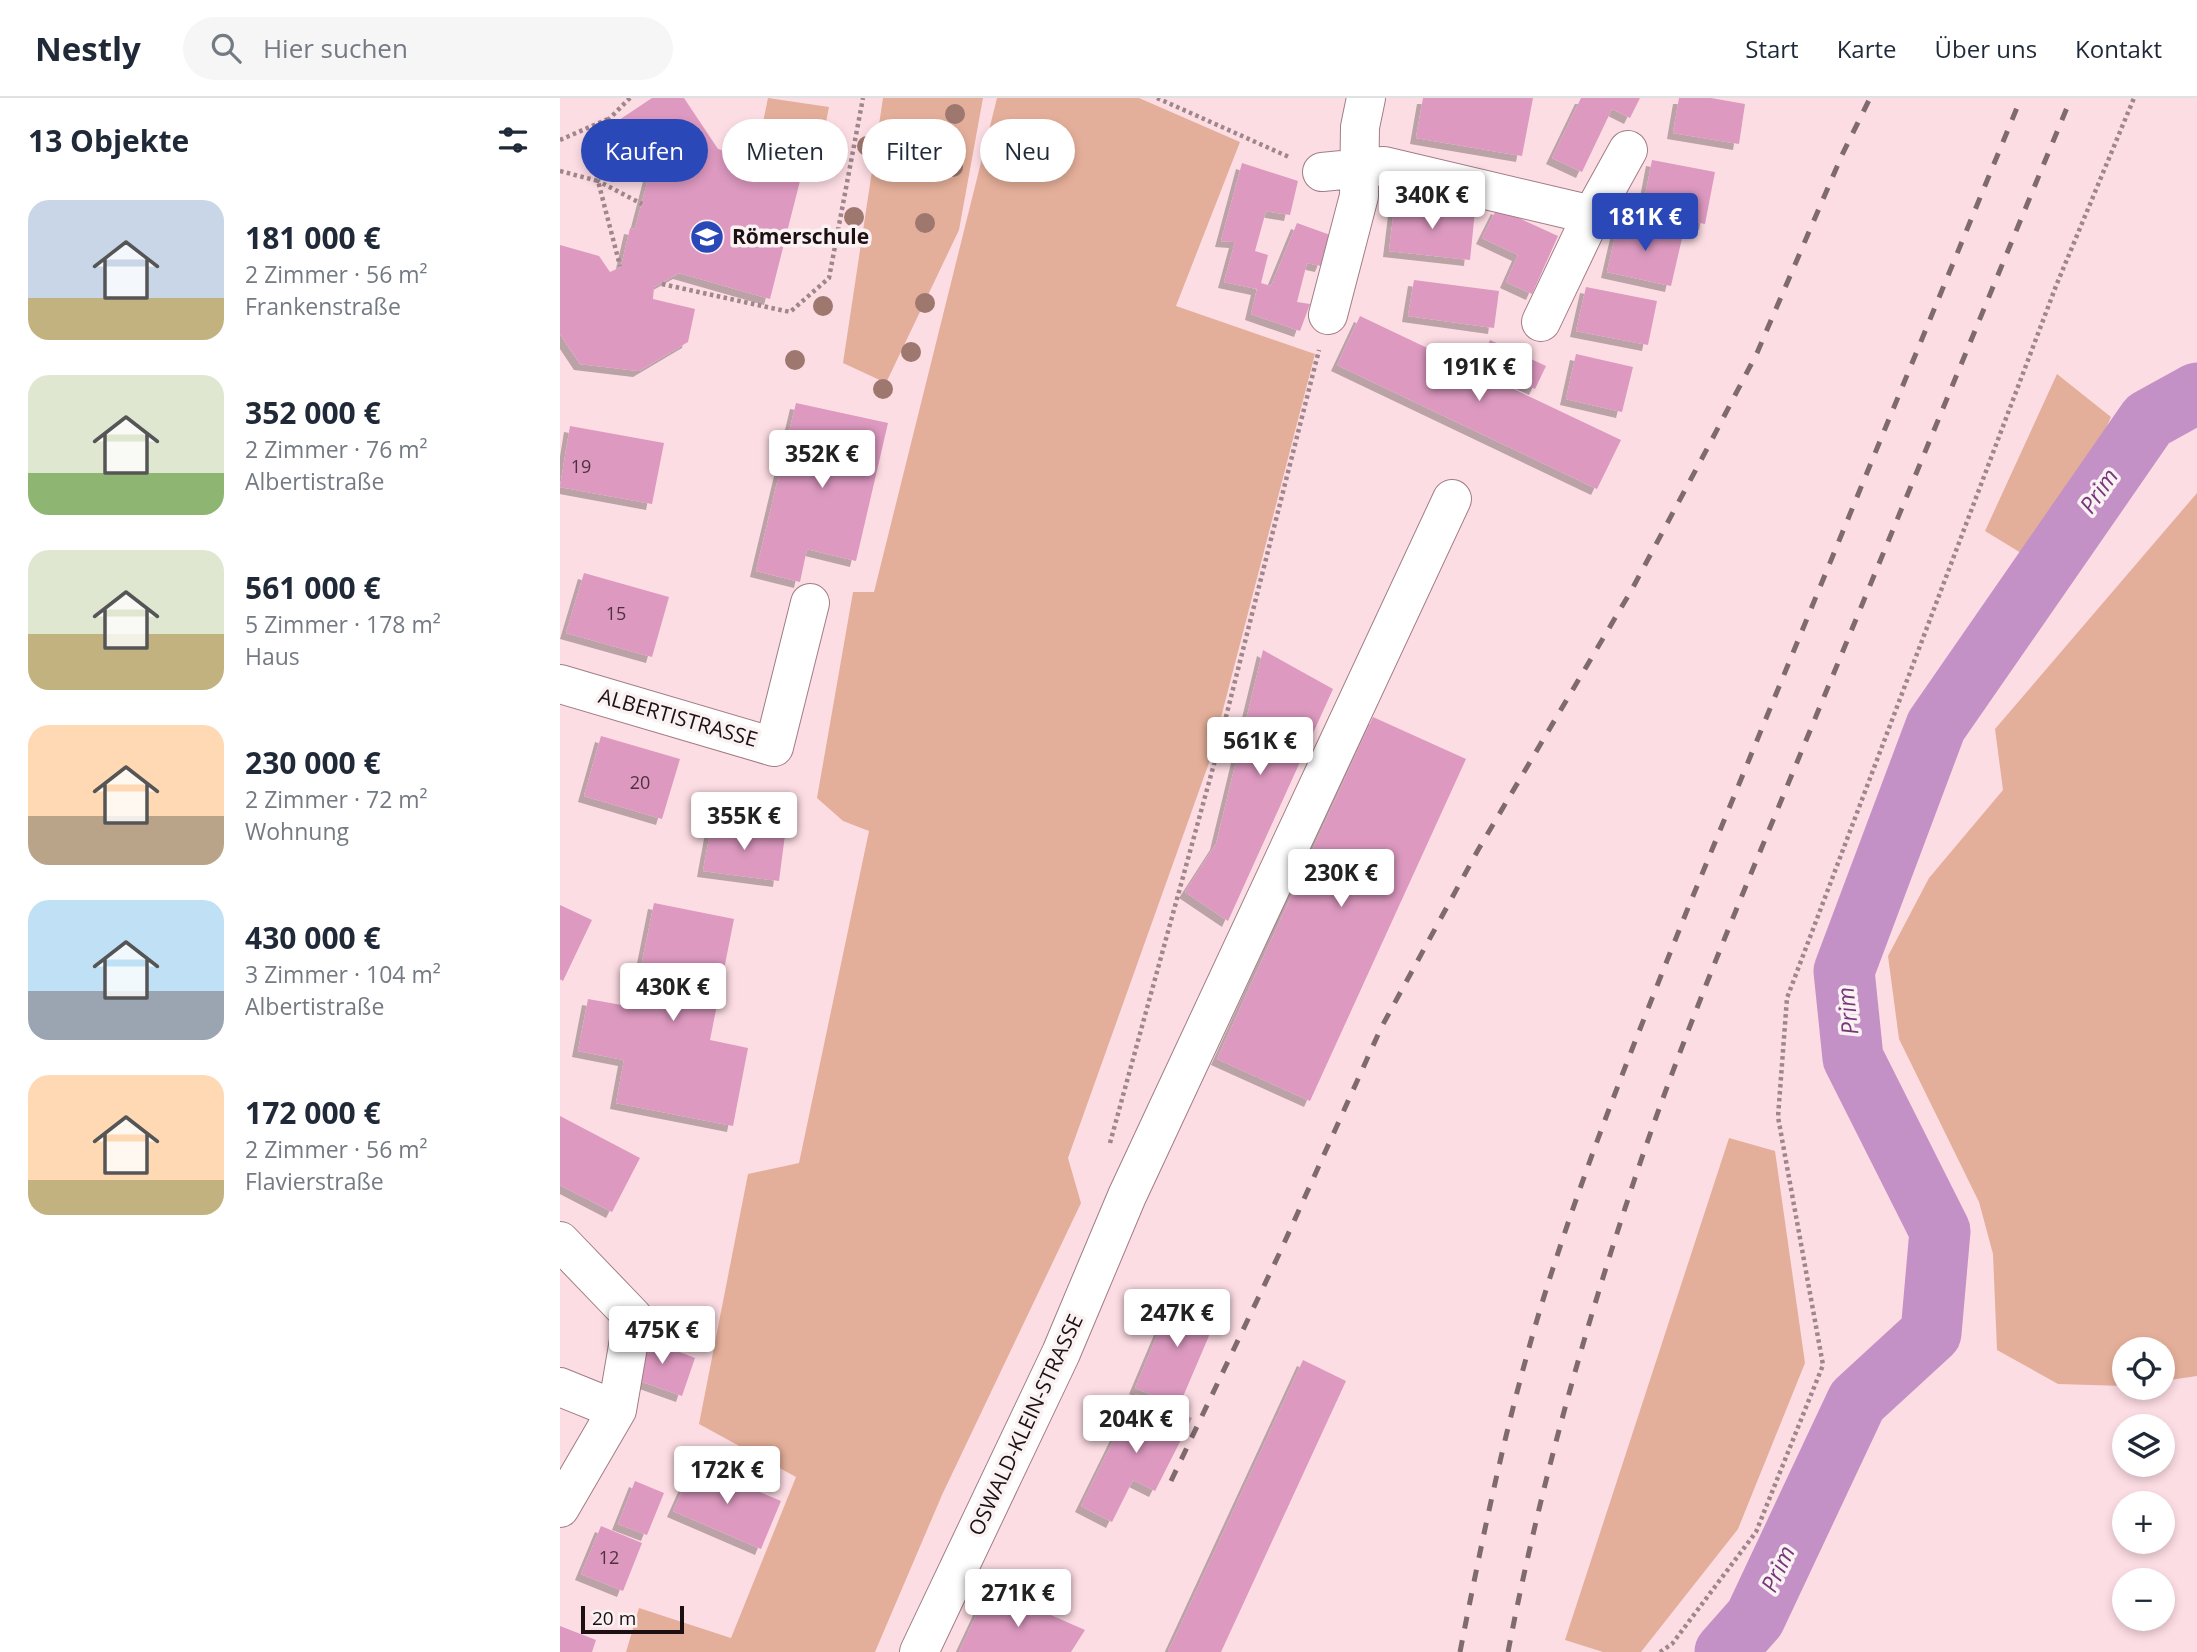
<!DOCTYPE html>
<html lang="de">
<head>
<meta charset="utf-8">
<style>
	body { margin:0; font-family:"Open Sans",sans-serif; background:#f6f6f7; color:#1f2937; height:100vh; display:flex; flex-direction:column; font-size:26px; white-space:nowrap }
	* { box-sizing:border-box; margin:0 }
	p { font-size:23px; color:#747a83 }
	.icon { flex:none; width:38px; height:38px; fill:none; stroke:currentColor; stroke-width:2; stroke-linecap:round; stroke-linejoin:round }
	.map { position:relative; flex:1; overflow:hidden }
	.side { display:flex; flex-direction:column; background:#fff; width:560px }
	.side>* { flex:none }
	.hud { position:absolute; left:21px; top:21px; width:665px; height:63px; display:flex; gap:14px }
	.fabs { position:absolute; left:1552px; top:1239px; display:grid; gap:14px }
	.fabs a { display:grid; place-items:center; width:63px; height:63px; border-radius:50%; background:#fff; box-shadow:0 4px 10px #0003; font-size:35px }
	.scale { position:absolute; left:21px; bottom:18px; width:103px; box-sizing:border-box; padding-left:7px; border:4px solid #1d1013; border-top:0; font-size:19px; line-height:24px; white-space:nowrap; color:#1d1013; -webkit-text-stroke:5px #faf1f3; paint-order:stroke }
	.price { position:absolute; translate:-50% -60px; padding:0 16px; border-radius:7px; background:#fff; color:#222; font-size:23px; line-height:46px; filter:drop-shadow(0 2px 4px #0008) }
	.price::after { content:''; position:absolute; left:50%; top:42px; width:21px; height:16px; margin-left:-10px; background:inherit; clip-path:polygon(0 0,100% 0,50% 100%) }
	.price.selected { background:#2b48b8; color:#fff }
	ul { padding:0; list-style:none }
	li { display:flex; align-items:center; gap:21px; height:175px; padding:0 28px }
	li span { display:grid; place-items:center; flex:none; width:196px; height:140px; border-radius:21px; color:#555 }
	li>.icon { margin-inline-start:auto }
	span .icon { width:84px; height:84px; fill:#fffc; stroke-width:1 }
	li b { font-size:30px }
	h2 { display:flex; justify-content:space-between; align-items:center; height:84px; padding:0 28px; font-size:30px }
	.chip { padding:0 24px; border-radius:32px; background:#fff; box-shadow:0 4px 10px #0003; font-size:24px; line-height:63px }
	.chip.selected { background:#2b48b8; color:#fff }
	header { display:flex; align-items:center; gap:42px; box-sizing:border-box; height:98px; padding:0 35px; background:#fff; border-bottom:2px solid #e0e1e3 }
	header strong { font-size:33px }
	nav { display:flex; gap:38px; margin-inline-start:auto; font-size:24px }
	.search { width:490px; height:63px; background:#f6f6f7; display:flex; align-items:center; gap:18px; box-sizing:border-box; padding:0 24px; border-radius:38px; color:#747a83; font-size:26px }
	main { display:flex; flex:1; min-height:0 }
	.map>svg:first-child { display:block }
</style>
</head>
<body>
<header>
<strong>Nestly</strong>
<div class="search"><svg class="icon" aria-label="search" viewBox="0 0 24 24"><circle cx="10" cy="10" r="6"/><path d="M15 15l6 6"/></svg>Hier suchen</div>
<nav><a>Start</a><a>Karte</a><a>Über uns</a><a>Kontakt</a></nav>
</header>
<main>
<section class="side">
<h2>13 Objekte<svg class="icon" aria-label="filters" viewBox="0 0 24 24"><path d="M4 7h16M4 17h16"/><circle cx="9" cy="7" r="2"/><circle cx="15" cy="17" r="2"/></svg></h2>
<ul>
<li><span style="background:linear-gradient(#c9d6e8 70%,#c2b280 0)"><svg class="icon" aria-label="home" viewBox="0 0 24 24"><path d="M3 11l9-7 9 7M6 9v11h12V9"/></svg></span><div><b>181 000 €</b><p>2 Zimmer · 56 m²</p><p>Frankenstraße</p></div></li>
<li><span style="background:linear-gradient(#dfe7d0 70%,#8fb573 0)"><svg class="icon" aria-label="home" viewBox="0 0 24 24"><path d="M3 11l9-7 9 7M6 9v11h12V9"/></svg></span><div><b>352 000 €</b><p>2 Zimmer · 76 m²</p><p>Albertistraße</p></div></li>
<li><span style="background:linear-gradient(#dfe7d0 60%,#c2b280 0)"><svg class="icon" aria-label="home" viewBox="0 0 24 24"><path d="M3 11l9-7 9 7M6 9v11h12V9"/></svg></span><div><b>561 000 €</b><p>5 Zimmer · 178 m²</p><p>Haus</p></div></li>
<li><span style="background:linear-gradient(#ffd9b3 65%,#b9a48a 0)"><svg class="icon" aria-label="home" viewBox="0 0 24 24"><path d="M3 11l9-7 9 7M6 9v11h12V9"/></svg></span><div><b>230 000 €</b><p>2 Zimmer · 72 m²</p><p>Wohnung</p></div></li>
<li><span style="background:linear-gradient(#bfe0f5 65%,#9aa5b1 0)"><svg class="icon" aria-label="home" viewBox="0 0 24 24"><path d="M3 11l9-7 9 7M6 9v11h12V9"/></svg></span><div><b>430 000 €</b><p>3 Zimmer · 104 m²</p><p>Albertistraße</p></div></li>
<li><span style="background:linear-gradient(#ffd9b3 75%,#c2b280 0)"><svg class="icon" aria-label="home" viewBox="0 0 24 24"><path d="M3 11l9-7 9 7M6 9v11h12V9"/></svg></span><div><b>172 000 €</b><p>2 Zimmer · 56 m²</p><p>Flavierstraße</p></div></li>
</ul>
</section>
<div class="map">
<svg width="1637" height="1554" viewBox="0 0 1637 1554">
	<defs>
		<filter id="shadow"><feDropShadow dx="-6" dy="6" stdDeviation="0" flood-color="#0004"/></filter>
	</defs>
	<rect width="100%" height="100%" fill="#fddde4"/>
	<path fill="#e4af9a" d="M208,0L269,9L263,40L202,29Z
		M323,0H423L399,132L326,285L283,265Z
		M437,0H579L680,44L616,208L755,256L650,662L508,1060L521,1105L382,1397L315,1554H66L79,1510L171,1540L236,1379L139,1326L188,1076L239,1065L309,733L283,723L257,700L293,494H314Z
		M1497,276L1551,319L1512,405L1461,455L1425,433Z
		M1637,395V1278L1603,1283V1251H1564V1288L1498,1286L1437,1252L1433,1156L1419,1104L1339,941L1328,858L1369,780L1443,692L1435,631Z
		M1169,1040L1215,1053L1245,1265L1178,1431L1081,1554H1043L1005,1542Z"/>
	<g fill="none" stroke-linecap="round" stroke-linejoin="round">
		<path stroke="#c491c6" stroke-width="61" d="M1165,1554L1195,1520L1297,1303L1371,1235L1380,1133L1293,960L1284,873L1376,628L1588,322L1637,295"/>
	</g>
	<path fill="#dd99c0" filter="url(#shadow)" d="M92,0H124L158,51L242,75L210,201L119,175L94,189L93,201L135,211L128,244L79,273L20,266L0,236V147L39,158L50,174L61,169L70,130L75,131L91,70L59,22Z
		M863,0H973L962,58L856,40Z
		M1021,0H1080L1070,20L1052,11L1022,74L992,60Z
		M1119,0H1151L1185,6L1179,46L1113,35Z
		M1092,62L1155,74L1145,126L1082,114Z
		M682,65L738,83L730,117L706,113L695,153L708,157L701,185L711,188L737,125L773,138L761,168L747,165L737,204L750,206L740,233L691,216L697,191L664,184L675,144L661,143Z
		M835,104L915,113L910,162L829,153Z
		M937,110L998,138L972,196L946,184L958,157L922,140Z
		M1059,122L1123,136L1111,188L1047,174Z
		M854,182L939,193L934,230L848,218Z
		M1026,189L1097,203L1088,247L1016,233Z
		M800,218L1061,342L1037,391L777,267Z
		M930,242L986,268L975,291L920,266Z
		M1016,256L1073,269L1062,314L1006,301Z
		M236,305L328,325L296,463L247,451L240,484L196,473Z
		M10,328L104,345L92,406L0,389Z
		M24,475L109,499L92,559L6,535Z
		M703,552L773,591L668,823L625,794L656,746Z
		M813,619L906,661L750,1003L657,961Z
		M41,638L120,661L102,721L24,698Z
		M152,724L225,737L219,783L143,773Z
		M94,805L174,821L150,942L188,950L173,1028L56,1005L64,962L18,953L28,901L73,909Z
		M0,807L32,822L3,883L0,881Z
		M0,1018L80,1060L52,1114L0,1087Z
		M616,1193L660,1212L619,1308L575,1290Z
		M76,1237L135,1260L122,1298L77,1282Z
		M743,1262L786,1283L661,1554H608Z
		M576,1296L632,1320L595,1393L573,1382L552,1424L521,1408Z
		M134,1366L221,1403L201,1451L113,1413Z
		M75,1383L104,1395L87,1437L58,1426Z
		M41,1428L82,1445L63,1493L21,1476Z
		M429,1490L525,1532L511,1554H399Z
		M0,1528L36,1542L32,1554H0Z"/>
	<g fill="none" stroke-linecap="round" stroke-linejoin="round">
		<g stroke="#a17d85" stroke-width="40">
			<path id="minor" d="M762,74L824,68L1032,117
				M768,217L799,98L800,29L806,0
				M981,224L1032,117L1068,52
				M0,586L214,649L250,505
				M0,1143L73,1219L57,1312L0,1410
				M0,1289L57,1312
				M359,1554L501,1255L567,1098L892,401"/>
		</g>
		<path stroke="#9e868b" stroke-width="4.5" stroke-dasharray="3.5 3.5" stroke-linecap="butt" d="M70,0L49,21L38,83L82,106
			M597,0L729,59
			M0,42L48,21
			M0,73L38,83L60,168
			M102,186L230,214L269,180L303,0
			M550,1045L654,666L759,252
			M1100,1554L1112,1546L1196,1434L1263,1267L1218,1019L1227,900L1496,188L1574,0"/>
		<use href="#minor" stroke="#fff" stroke-width="38"/>
		<path stroke="#7f6a6f" stroke-width="5" stroke-dasharray="12 12" stroke-linecap="butt" d="M611,1383L721,1152L821,930L918,752L1071,493L1148,349L1197,255L1282,57L1310,0
			M900,1554C926,1421 954,1287 997,1158C1035,1042 1081,928 1126,815L1461,0
			M948,1554C979,1393 1023,1236 1075,1080C1127,925 1192,774 1254,623C1340,415 1425,208 1511,0"/>
	</g>
	<g fill="#9e776f">
		<circle cx="395" cy="16" r="10"/>
		<circle cx="307" cy="48" r="10"/>
		<circle cx="266" cy="66" r="10"/>
		<circle cx="393" cy="69" r="10"/>
		<circle cx="294" cy="119" r="10"/>
		<circle cx="365" cy="125" r="10"/>
		<circle cx="365" cy="205" r="10"/>
		<circle cx="263" cy="208" r="10"/>
		<circle cx="351" cy="254" r="10"/>
		<circle cx="235" cy="262" r="10"/>
		<circle cx="323" cy="291" r="10"/>
	</g>
	<defs>
		<g id="school-disc" transform="scale(1.75)"><circle r="9.5" fill="#2b48b8" stroke="#faf1f3"/><path d="M0-5L7-2L0 1L-7-2ZM-4 1L0 2.5L4 1V4Q0 6-4 4Z" fill="#fff"/></g>
	</defs>
	<g fill-rule="evenodd">
		<use href="#school-disc" x="147" y="139"/>
	</g>
	<g text-anchor="middle" stroke-width="7" stroke-linejoin="round" paint-order="stroke">
		<g font-size="18" fill="#4d323e">
			<text x="21" y="375">19</text>
			<text x="56" y="522">15</text>
			<text x="80" y="691">20</text>
			<text x="49" y="1466">12</text>
		</g>
		<g font-size="21" font-weight="bold" fill="#1d1013" stroke="#faf1f3" text-anchor="start">
			<text x="172" y="146">Römerschule</text>
		</g>
		<g font-size="21" fill="#1d1013" stroke="#faf1f3">
			<text transform="translate(118 620) rotate(16)" y="7">ALBERTISTRASSE</text>
			<text transform="translate(466 1327) rotate(-65)" y="7">OSWALD-KLEIN-STRASSE</text>
		</g>
		<g font-size="23" font-style="italic" fill="#76377a" stroke="#faf1f3">
			<text transform="translate(1539 393) rotate(-55)" y="8">Prim</text>
			<text transform="translate(1288 913) rotate(-96)" y="8">Prim</text>
			<text transform="translate(1218 1471) rotate(-65)" y="8">Prim</text>
		</g>
	</g>
</svg>
<div class="fabs">
<a><svg class="icon" aria-label="locate" viewBox="0 0 24 24"><circle cx="12" cy="12" r="6"/><path d="M12 2v4M12 18v4M2 12h4M18 12h4"/></svg></a>
<a><svg class="icon" aria-label="layers" viewBox="0 0 24 24"><path d="M12 4l9 5-9 5-9-5zM3 14l9 5 9-5"/></svg></a>
<a>+</a>
<a>−</a>
</div>
<div class="scale">20 m</div>
<b class="price" style="left:872px;top:133px">340K €</b>
<b class="price selected" style="left:1085px;top:155px">181K €</b>
<b class="price" style="left:919px;top:305px">191K €</b>
<b class="price" style="left:262px;top:392px">352K €</b>
<b class="price" style="left:700px;top:679px">561K €</b>
<b class="price" style="left:184px;top:754px">355K €</b>
<b class="price" style="left:781px;top:811px">230K €</b>
<b class="price" style="left:113px;top:925px">430K €</b>
<b class="price" style="left:617px;top:1251px">247K €</b>
<b class="price" style="left:102px;top:1268px">475K €</b>
<b class="price" style="left:576px;top:1357px">204K €</b>
<b class="price" style="left:167px;top:1408px">172K €</b>
<b class="price" style="left:458px;top:1531px">271K €</b>
<div class="hud">
<a class="chip selected">Kaufen</a>
<a class="chip">Mieten</a>
<a class="chip">Filter</a>
<a class="chip">Neu</a>
</div>
</div>
</main>
</body>
</html>
